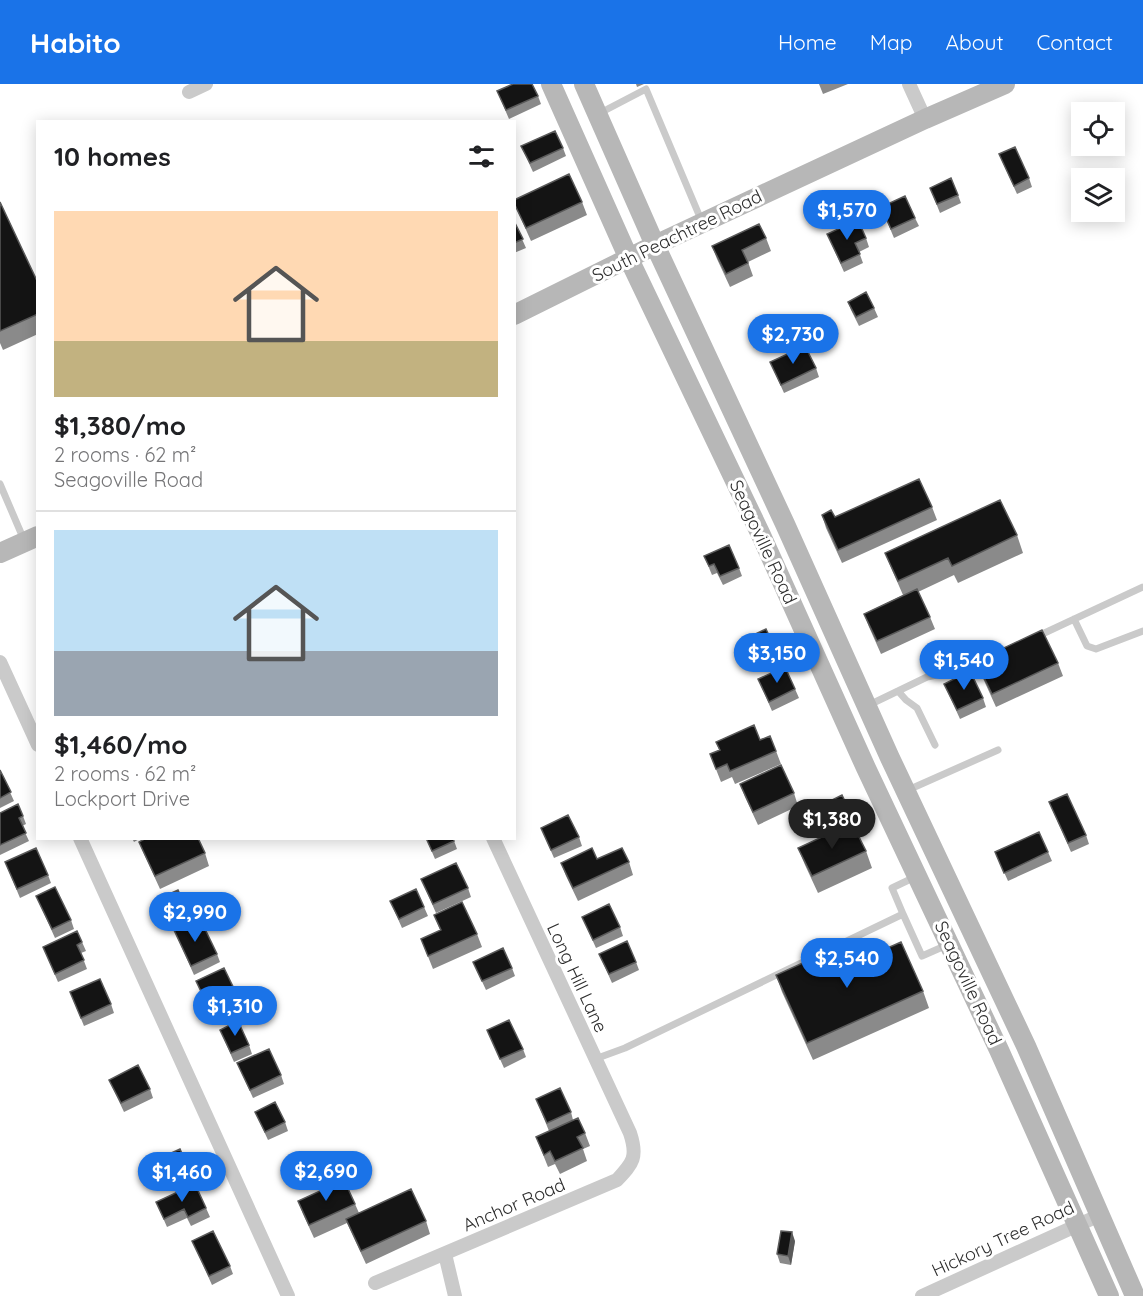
<!DOCTYPE html>
<html lang="en">
<head>
<meta charset="utf-8">
<style>
	body { margin:0; font-family:Quicksand,sans-serif; background:#f2f2f2; color:#202124; height:100vh; display:flex; flex-direction:column; font-size:22px; white-space:nowrap }
	* { box-sizing:border-box; margin:0 }
	p { font-size:20px; color:#757577 }
	.icon { flex:none; width:33px; height:33px; fill:none; stroke:currentColor; stroke-width:2; stroke-linecap:round; stroke-linejoin:round }
	.map { position:relative; flex:1; overflow:hidden }
	.side { position:absolute; left:36px; top:36px; width:480px; height:720px; display:flex; flex-direction:column; background:#fff; border-radius:0px; box-shadow:0 3px 15px #0003 }
	.side>* { flex:none }
	.tools { position:absolute; left:1071px; top:18px; display:grid; gap:12px }
	.tools a { display:grid; place-items:center; width:54px; height:54px; border-radius:0px; background:#fff; box-shadow:0 3px 15px #0003; font-size:30px }
	.price { position:absolute; translate:-50% -51px; padding:0 14px; border-radius:21px; background:#1a73e8; color:#fff; font-size:20px; line-height:39px; filter:drop-shadow(0 2px 3px #0008) }
	.price::after { content:''; position:absolute; left:50%; top:36px; width:18px; height:14px; margin-left:-9px; background:inherit; clip-path:polygon(0 0,100% 0,50% 100%) }
	.price.selected { background:#222; color:#fff }
	ul { padding:0; list-style:none }
	li { display:grid; align-content:center; gap:12px; height:318px; padding:0 18px }
	li+li { border-top:2px solid #e0e0e0 }
	li span { display:grid; place-items:center; height:186px; border-radius:0px; color:#555 }
	li>.icon { margin-inline-start:auto }
	span .icon { width:108px; height:108px; fill:#fffc; stroke-width:1 }
	li b { font-size:26px }
	h2 { display:flex; justify-content:space-between; align-items:center; height:72px; padding:0 18px; font-size:26px }
	header { display:flex; align-items:center; gap:36px; box-sizing:border-box; height:84px; padding:0 30px; background:#1a73e8; color:#fff }
	header strong { font-size:28px }
	nav { display:flex; gap:33px; margin-inline-start:auto; font-size:21px }
	.map>svg:first-child { display:block }
</style>
</head>
<body>
<header>
<strong>Habito</strong>
<nav><a>Home</a><a>Map</a><a>About</a><a>Contact</a></nav>
</header>
<div class="map">
<svg width="1143" height="1212" viewBox="0 0 1143 1212">
	<rect width="100%" height="100%" fill="#fff"/>
	<g fill="none" stroke-linecap="round" stroke-linejoin="round">
		<path stroke="#cacaca" stroke-width="7" d="M600,29L646,5L702,138
			M0,400L24,456
			M1074,535L1087,562L1096,565L1143,547
			M1038,552L1143,503
			M898,607L906,616L917,624L935,661
			M869,621L927,593L965,585L984,576
			M908,706L998,666
			M903,830L892,804L915,793
			M595,975L625,964L903,830L922,872L947,861"/>
		<path stroke="#cacaca" stroke-width="14" d="M909,0L925,35
			M189,8L206,0
			M0,578L38,661
			M80,754L288,1212
			M445,1170L455,1212
			M375,1199L617,1096C633,1079 638,1073 630,1049L493,754
			M922,1212L1100,1131"/>
		<path stroke="#b7b7b7" stroke-width="20" d="M551,0L629,175L761,451L866,684L999,966L1109,1212
			M584,0L655,161L785,440L890,674L1026,962L1135,1212
			M514,231L655,161L925,35L1005,0
			M0,469L38,452"/>
	</g>
	<path fill="#8a8a8a" d="M636,0H644L637,3Z
		M819,0H848L823,10Z
		M497,7L538,12L541,20L509,35Z
		M521,62L563,64L566,72L533,88Z
		M999,70L1029,94L1032,103L1017,110Z
		M930,104L958,111L961,119L940,129Z
		M0,118L38,199V250L3,266L0,259Z
		M582,118L587,131L531,157L514,119Z
		M881,123L915,134L919,142L894,154Z
		M514,137L526,164L514,169Z
		M827,150L866,154L869,163L859,168L863,179L844,188Z
		M766,154L771,167L748,178L753,192L730,203L717,175L712,162Z
		M848,218L874,224L878,233L859,242L851,226Z
		M770,278L816,284L819,293L784,309Z
		M932,423L937,436L842,479L826,444L822,431L835,433Z
		M1017,451L1023,469L958,499L954,491L918,508L930,533L935,545L881,570L869,543L864,530L903,511L892,486L885,469Z
		M704,472L739,484L742,492L723,501L717,489L712,491Z
		M749,553L777,569L780,578L763,585Z
		M976,577L1058,579L1063,592L996,623L981,590Z
		M758,595L795,605L799,614L772,627Z
		M944,600L983,614L986,623L960,635Z
		M760,656L776,667L781,680L735,700L732,693L721,698L710,670L719,666L716,658Z
		M0,686L14,717L0,724Z
		M740,700L794,709L798,722L758,741L745,713Z
		M1049,718L1086,751L1089,760L1071,768Z
		M824,720L851,730L854,739L853,740L866,767L872,784L818,809L805,781L798,764L836,747Z
		M0,729L23,732L26,740L22,742L29,757L0,771Z
		M541,744L579,753L582,762L554,774Z
		M132,754H141L134,758Z
		M426,754H453L457,765L435,775Z
		M139,758L205,769L209,782L160,805L144,770Z
		M995,768H1048L1052,777L1008,797Z
		M597,775L629,778L633,791L578,817L566,792L561,779Z
		M5,778L48,791L51,799L20,814Z
		M421,795L468,804L471,813L436,829Z
		M36,812L71,836L74,845L55,854Z
		M160,814L186,824L190,833L172,841Z
		M390,817L424,823L428,832L402,844Z
		M434,831L477,850L482,863L433,885L421,855L440,846Z
		M582,833L620,843L623,852L596,864Z
		M194,845L217,870L220,878L194,891L174,846Z
		M82,858L86,867L81,869L87,885L58,898L43,863Z
		M599,870L636,878L639,886L612,899Z
		M473,878L512,884L515,892L486,906Z
		M838,886L923,907L929,924L813,976L782,908L776,891Z
		M196,897L238,913L241,922L213,935Z
		M70,908L111,920L114,929L84,942Z
		M220,946L249,961L252,970L234,978Z
		M487,946L523,965L526,973L504,984Z
		M237,979L281,991L284,1000L253,1014Z
		M109,996L150,1005L153,1014L124,1028Z
		M536,1015L571,1028L573,1036L585,1049L590,1062L583,1065L587,1077L560,1090L555,1080L548,1083L536,1053L549,1047Z
		M255,1028L285,1038L288,1047L268,1056Z
		M156,1076L190,1088L194,1096L170,1107Z
		M298,1117L355,1120L359,1129L426,1137L430,1150L366,1180L347,1139L314,1154L303,1130Z
		M156,1118L206,1124L210,1133L191,1142L187,1134L167,1143Z
		M192,1157L230,1182L233,1190L212,1201Z
		M795,1157L791,1181L780,1179L777,1170Z"/>
	<path fill="#5a5a5a" d="M792,1148L795,1157L791,1181L788,1172Z"/>
	<path fill="#141414" stroke="#5a5a5a" stroke-width="1.5" d="M513,0H532L538,12L506,26L497,7Z
		M555,47L563,64L530,79L521,62Z
		M1015,63L1029,94L1014,102L999,70Z
		M569,90L582,118L526,144L514,119V116Z
		M951,94L958,111L937,120L930,104Z
		M905,112L915,134L891,145L881,123Z
		M0,118L38,199V230L0,247Z
		M858,136L866,154L855,159L860,170L841,179L827,150Z
		M514,137L523,155L514,159Z
		M759,140L766,154L742,166L748,179L726,190L712,162Z
		M866,208L874,224L856,233L848,218Z
		M805,262L816,284L781,301L770,278Z
		M919,395L932,423L838,466L822,431L831,426L835,433Z
		M1000,416L1017,451L952,482L948,474L898,497L885,469Z
		M729,461L739,484L720,492L714,480L709,482L704,472Z
		M917,505L930,533L877,557L864,530Z
		M766,545L777,569L760,577L749,553Z
		M1042,546L1058,579L992,610L976,577Z
		M785,583L795,605L769,618L758,595Z
		M970,587L983,614L957,626L944,600Z
		M754,641L760,656L770,652L776,667L730,687L727,680L716,685L710,670L720,666L716,658Z
		M781,681L794,709L753,728L740,700Z
		M0,686L11,708L0,714Z
		M1067,710L1086,751L1068,759L1049,718Z
		M842,711L851,730L833,739L824,720Z
		M18,720L23,732L19,734L26,749L0,761V729Z
		M568,731L579,753L551,766L541,744Z
		M852,739L866,767L812,792L798,764Z
		M1039,748L1048,768L1004,789L995,768Z
		M146,754H198L205,769L155,792L139,758Z
		M426,754H453L454,757L432,767Z
		M36,764L48,791L17,805L5,778Z
		M592,764L597,775L622,764L629,778L573,804L561,779Z
		M456,779L468,804L433,820L421,795Z
		M55,803L71,836L52,845L36,812Z
		M416,805L424,823L399,835L390,817Z
		M178,806L186,824L169,833L160,814Z
		M462,818L477,850L428,872L421,855L441,846L434,831Z
		M609,820L620,843L593,856L582,833Z
		M191,838L194,845L203,841L217,870L191,882L174,846Z
		M77,847L82,858L77,861L84,876L55,890L43,863Z
		M627,857L636,878L609,890L599,870Z
		M901,858L923,907L807,959L776,891L829,867L838,886Z
		M503,864L512,884L482,897L473,878Z
		M224,884L238,913L210,926L196,897Z
		M100,895L111,920L81,934L70,908Z
		M509,936L523,965L500,975L487,946Z
		M238,937L249,961L231,969L220,946Z
		M269,965L281,991L250,1006L237,979Z
		M138,981L150,1005L121,1019L109,996Z
		M560,1004L571,1028L547,1039L536,1015Z
		M275,1018L285,1038L265,1048L255,1028Z
		M578,1034L585,1049L577,1053L583,1064L555,1077L550,1067L544,1071L536,1053Z
		M180,1065L190,1088L166,1099L156,1076Z
		M344,1096L355,1120L309,1141L298,1117Z
		M195,1100L206,1124L188,1133L184,1125L164,1135L156,1118Z
		M411,1105L426,1137L361,1167L346,1135Z
		M213,1147L230,1182L209,1192L192,1157Z
		M781,1147L792,1148L788,1172L777,1170Z"/>
	<g text-anchor="middle" stroke-width="6" stroke-linejoin="round" paint-order="stroke">
		<g font-size="18" fill="#2d2d2d" stroke="#fff">
			<text transform="translate(677 152) rotate(-26)" y="6">South Peachtree Road</text>
			<text transform="translate(763 458) rotate(65)" y="6">Seagoville Road</text>
			<text transform="translate(577 894) rotate(65)" y="6">Long Hill Lane</text>
			<text transform="translate(968 899) rotate(65)" y="6">Seagoville Road</text>
			<text transform="translate(514 1121) rotate(-23)" y="6">Anchor Road</text>
			<text transform="translate(1003 1155) rotate(-25)" y="6">Hickory Tree Road</text>
		</g>
	</g>
</svg>
<div class="tools">
<a><svg class="icon" aria-label="locate" viewBox="0 0 24 24"><circle cx="12" cy="12" r="6"/><path d="M12 2v4M12 18v4M2 12h4M18 12h4"/></svg></a>
<a><svg class="icon" aria-label="layers" viewBox="0 0 24 24"><path d="M12 4l9 5-9 5-9-5zM3 14l9 5 9-5"/></svg></a>
</div>
<b class="price" style="left:847px;top:157px">$1,570</b>
<b class="price" style="left:793px;top:281px">$2,730</b>
<b class="price" style="left:777px;top:600px">$3,150</b>
<b class="price" style="left:964px;top:607px">$1,540</b>
<b class="price selected" style="left:832px;top:766px">$1,380</b>
<b class="price" style="left:195px;top:859px">$2,990</b>
<b class="price" style="left:847px;top:905px">$2,540</b>
<b class="price" style="left:235px;top:953px">$1,310</b>
<b class="price" style="left:326px;top:1118px">$2,690</b>
<b class="price" style="left:182px;top:1119px">$1,460</b>
<section class="side">
<h2>10 homes<svg class="icon" aria-label="filters" viewBox="0 0 24 24"><path d="M4 7h16M4 17h16"/><circle cx="9" cy="7" r="2"/><circle cx="15" cy="17" r="2"/></svg></h2>
<ul>
<li><span style="background:linear-gradient(#ffd9b3 70%,#c2b280 0)"><svg class="icon" aria-label="home" viewBox="0 0 24 24"><path d="M3 11l9-7 9 7M6 9v11h12V9"/></svg></span><div><b>$1,380/mo</b><p>2 rooms · 62 m²</p><p>Seagoville Road</p></div></li>
<li><span style="background:linear-gradient(#bfe0f5 65%,#9aa5b1 0)"><svg class="icon" aria-label="home" viewBox="0 0 24 24"><path d="M3 11l9-7 9 7M6 9v11h12V9"/></svg></span><div><b>$1,460/mo</b><p>2 rooms · 62 m²</p><p>Lockport Drive</p></div></li>
</ul>
</section>
</div>
</body>
</html>
